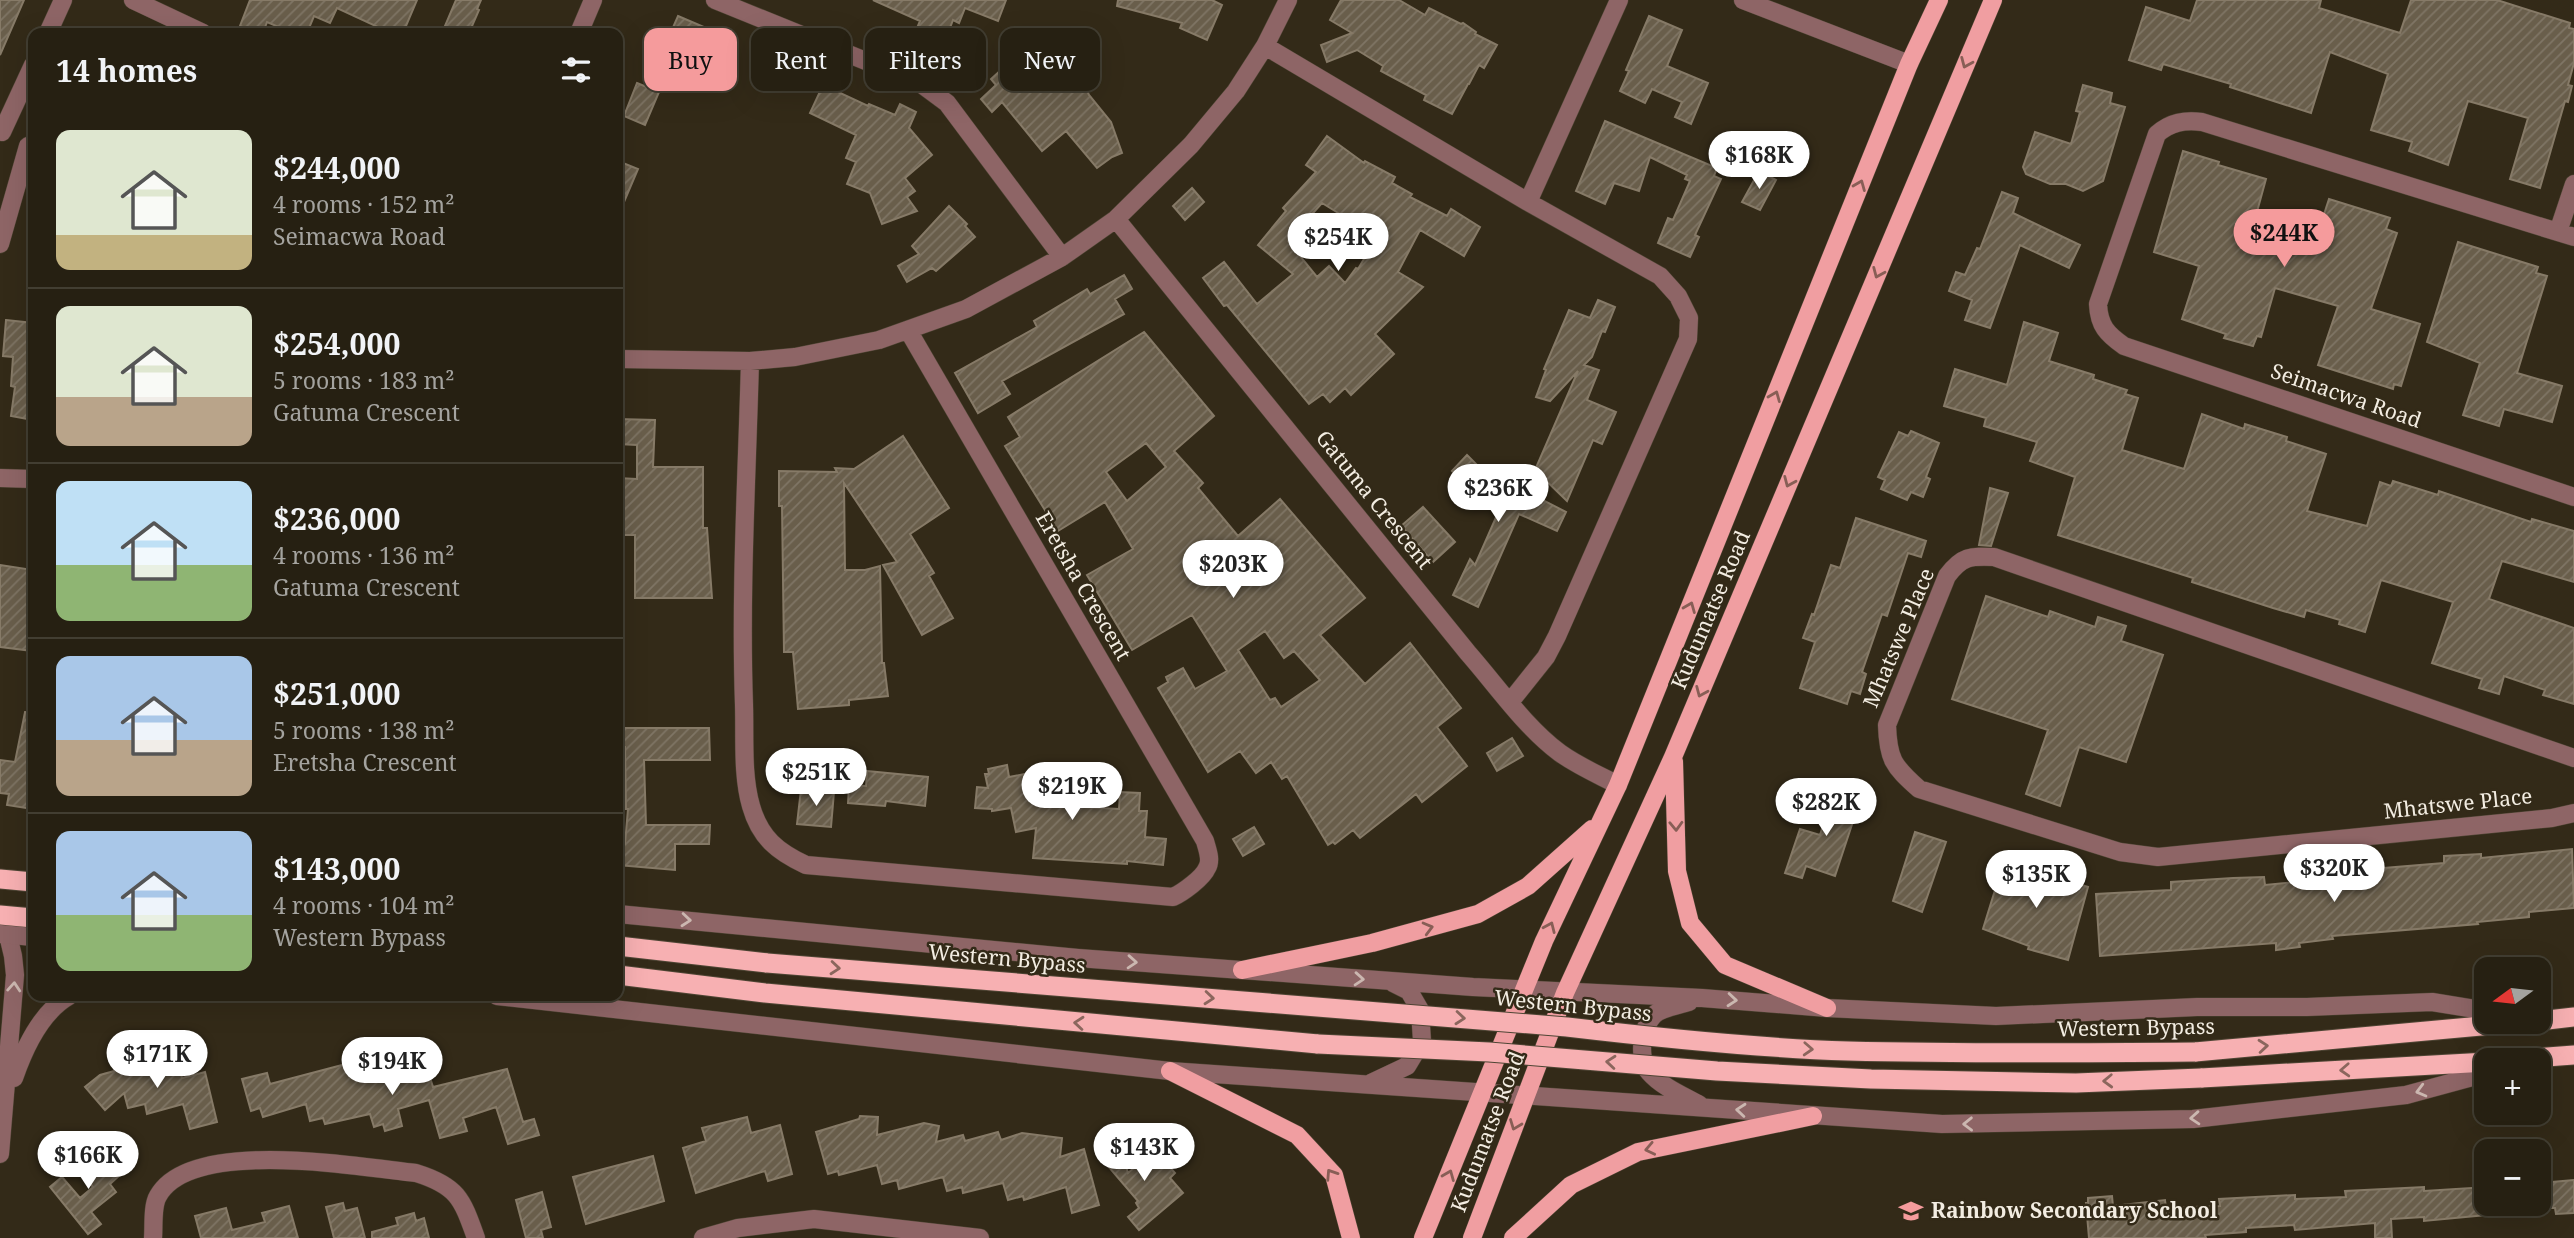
<!DOCTYPE html>
<html lang="en">
<head>
<meta charset="utf-8">
<style>
	body { margin:0; font-family:"Noto Serif",serif; background:#2e281b; color:#f1f3f6; height:100vh; display:flex; flex-direction:column; font-size:26px; white-space:nowrap }
	* { box-sizing:border-box; margin:0 }
	p { font-size:23px; color:#a4a39f }
	.icon { flex:none; width:38px; height:38px; fill:none; stroke:currentColor; stroke-width:2; stroke-linecap:round; stroke-linejoin:round }
	.map { position:relative; flex:1; overflow:hidden }
	.drawer { position:absolute; left:28px; top:28px; width:595px; height:973px; display:flex; flex-direction:column; background:#262012; border-radius:14px; box-shadow:0 7px 28px #0002,0 0 0 2px #423e32 }
	.drawer>* { flex:none }
	.banner { position:absolute; left:644px; top:28px; width:665px; height:63px; display:flex; gap:14px }
	.needle { width:46px; rotate:255deg }
	.buttons { position:absolute; left:2474px; top:957px; display:grid; gap:14px }
	.buttons a { display:grid; place-items:center; width:77px; height:77px; border-radius:14px; background:#262012; box-shadow:0 7px 28px #0002,0 0 0 2px #423e32; font-size:35px }
	.price { position:absolute; translate:-50% -60px; padding:0 16px; border-radius:24px; background:#fff; color:#222; font-size:23px; line-height:46px; filter:drop-shadow(0 2px 4px #0008) }
	.price::after { content:''; position:absolute; left:50%; top:42px; width:21px; height:16px; margin-left:-10px; background:inherit; clip-path:polygon(0 0,100% 0,50% 100%) }
	.price.selected { background:#f59b9c; color:#111 }
	ul { padding:0; list-style:none }
	li { display:flex; align-items:center; gap:21px; height:175px; padding:0 28px }
	li+li { border-top:2px solid #423e32 }
	li span { display:grid; place-items:center; flex:none; width:196px; height:140px; border-radius:14px; color:#555 }
	li>.icon { margin-inline-start:auto }
	span .icon { width:84px; height:84px; fill:#fffc; stroke-width:1 }
	li b { font-size:30px }
	h2 { display:flex; justify-content:space-between; align-items:center; height:84px; padding:0 28px; font-size:30px }
	.chip { padding:0 24px; border-radius:14px; background:#262012; box-shadow:0 7px 28px #0002,0 0 0 2px #423e32; font-size:24px; line-height:63px }
	.chip.selected { background:#f59b9c; color:#111 }
	.map>svg:first-child { display:block }
</style>
</head>
<body>
<div class="map">
<svg width="2574" height="1238" viewBox="0 0 2574 1238">
	<defs>
		<pattern id="building-hatch" width="6" height="6" patternUnits="userSpaceOnUse" patternTransform="scale(1.75)"><rect width="6" height="6" fill="#695e4b"/><path d="M-1 1l2-2M0 6l6-6M5 7l2-2" fill="none" stroke="#7f7565"/></pattern>
	</defs>
	<rect width="100%" height="100%" fill="#332a18"/>
	<path fill="url(#building-hatch)" stroke="#867a67" stroke-width="2" fill-rule="evenodd" d="M0,0H24L0,55Z
		M250,0H417L403,33H376L378,27L337,8L330,23L314,16L307,33H293L267,22L263,33H260L240,26Z
		M456,0H481L477,9L479,10L469,33H442Z
		M873,0H1006L998,21L965,8L959,23L953,20L941,52L912,40L920,21Z
		M1118,0H1212L1222,5L1207,40L1180,28L1182,23L1117,6Z
		M1341,0H1399L1425,15L1429,8L1461,24L1463,23L1476,32L1475,34L1497,45L1484,68L1479,65L1469,84H1468L1452,114L1424,100L1426,95L1381,71L1383,66L1357,50L1327,62L1321,45L1352,33L1330,20Z
		M2197,0H2321L2319,8L2400,33L2411,0H2497L2570,23L2569,28L2574,29V63L2568,85L2572,86L2568,102L2565,101L2540,188L2510,179L2528,118L2468,101L2448,165L2409,151L2412,142L2371,130L2388,74L2330,52L2311,113L2230,87L2231,84L2163,64L2161,70L2129,60L2146,7L2190,21Z
		M678,16L711,30L702,52L699,51L695,61L664,48Z
		M1649,16L1682,30L1667,66L1708,83L1691,124L1675,117L1682,102L1652,89L1645,103L1620,91L1629,71L1626,70Z
		M1046,29L1083,82L1089,95L1111,122L1122,153L1112,157L1097,168L1066,131L1042,151L1002,102L992,112L981,99L996,85L991,79Z
		M637,83L659,92L645,125L624,116Z
		M823,85L868,106L869,104L895,115L900,104L916,112L909,128L932,155L905,178L915,191L907,197L917,211L882,224L870,193L847,184L856,162L846,158L856,135L810,113Z
		M2083,85L2112,93L2110,103L2125,107L2103,181L2083,191L2066,184H2050L2026,174L2023,167L2035,132L2071,144L2080,112L2076,111Z
		M1605,121L1717,168L1714,176L1721,179L1695,235L1699,237L1690,257L1658,243L1668,218L1673,220L1690,181L1685,179L1687,175L1650,157L1639,191L1614,183L1605,204L1576,191Z
		M1327,136L1364,163L1365,161L1395,177L1392,183L1412,194L1410,197L1447,216L1451,209L1480,227L1464,256L1420,230L1398,272L1423,287L1375,334L1394,354L1351,395L1345,388L1330,402L1323,394L1309,404L1227,305L1224,306L1203,278L1224,262L1257,304L1293,274L1258,245L1286,211L1283,208L1316,172L1306,165ZM1322,203L1377,237L1358,269L1356,268L1345,283L1329,266L1317,277L1288,241Z
		M2183,151L2219,162L2218,165L2266,179L2252,230L2313,248L2329,199L2390,218L2386,229L2397,233L2371,309L2420,324L2401,386L2394,384L2393,389L2318,365L2338,306L2275,288L2261,337L2257,336L2253,346L2224,338L2226,334L2182,319L2199,266L2154,252Z
		M618,161L638,169L618,216Z
		M1759,171L1776,180L1760,210L1742,202Z
		M1192,188L1204,202L1185,220L1173,206Z
		M2002,192L2018,198L2013,213L2080,245L2069,268L2020,245L1990,328L1965,320L1972,300L1949,291L1956,272L1965,275L1977,248L1980,249Z
		M949,206L967,224L965,226L975,237L936,271L932,268L907,282L898,266L919,254L912,246Z
		M2458,242L2538,267L2536,273L2547,276L2517,373L2562,386L2552,422L2504,409L2499,426L2463,415L2480,363L2427,342Z
		M1124,275L1132,289L1115,299L1124,314L1002,381L1010,394L978,413L955,373L1037,327L1034,321L1087,289L1090,294Z
		M1598,300L1615,307L1605,332L1602,331L1592,357L1584,365L1599,370L1587,400L1616,412L1602,444L1593,440L1567,501L1535,470L1578,371L1550,401L1536,397L1546,370L1544,369L1569,310L1590,318Z
		M6,320L33,323V420L11,416L15,387L11,386L13,357L3,356Z
		M2024,322L2058,333L2049,361L2094,375L2093,379L2127,390L2125,394L2138,398L2122,450L2184,469L2202,414L2244,429L2245,424L2287,437L2286,441L2326,454L2307,511L2367,526L2380,482L2391,486L2393,481L2438,495L2439,491L2531,522L2532,519L2574,531V582L2502,561L2489,599L2574,628V704L2543,695L2545,690L2504,676L2499,694L2479,688L2482,679L2432,663L2453,602L2381,580L2365,632L2339,624L2340,620L2306,610L2304,617L2273,608L2192,582L2193,578L2058,535L2075,477L2030,461L2037,442L1984,426L1986,418L1944,406L1955,369L2007,385Z
		M1144,332L1214,416L1174,451L1203,483L1198,488L1238,536L1280,499L1365,598L1320,635L1365,684L1410,643L1461,708L1437,727L1467,766L1422,802L1416,794L1360,838L1353,830L1335,844L1333,842L1328,845L1287,776L1282,779L1271,762L1256,773L1240,751L1208,772L1158,688L1168,682L1166,677L1183,668L1195,689L1227,671L1192,615L1132,650L1087,575L1133,549L1105,502L1058,531L1005,446L1020,437L1008,417ZM1146,443L1166,467L1127,501L1106,472ZM1265,631L1284,658L1294,651L1320,680L1281,707L1275,698L1270,700L1238,650Z
		M618,419L655,420L653,467H703V528H707L712,598H635V535H618V478L637,479V445L618,444Z
		M1911,431L1939,443L1926,477L1930,479L1923,497L1911,492L1907,500L1881,489L1885,480L1878,477L1899,432L1908,436Z
		M903,436L949,508L910,534L934,573L929,576L953,618L922,635L883,565L897,562L844,483L845,570H865L880,566L882,663H884L888,696L849,700V705L798,709L793,652H784L782,506H779V471L837,472L835,468L854,469Z
		M1467,455L1479,467L1566,512L1557,531L1519,514L1478,607L1453,595L1470,559L1475,565L1501,506L1473,491L1452,471Z
		M1990,488L2008,493L1991,546L1979,545Z
		M1423,507L1455,542L1433,562L1401,526Z
		M1856,518L1926,541L1921,557L1908,553L1887,616L1882,614L1862,672L1866,674L1860,694L1851,691L1847,704L1800,688L1815,642L1803,638L1812,614L1814,615L1831,565L1840,568Z
		M0,565L33,570V651L0,647Z
		M1986,596L2048,617L2050,611L2095,627L2098,617L2126,626L2121,641L2163,655L2126,762L2079,747L2060,806L2026,794L2048,730L1952,699Z
		M25,712L33,713V809L7,805L9,794L0,793V760L15,762Z
		M618,728H709L710,760H644L646,825H710L709,844H675V870L618,865V844H625L628,809H626L625,747H618Z
		M1512,738L1523,756L1497,771L1487,753Z
		M1007,765L1009,777L1030,773L1033,786L1085,793L1083,807L1119,809L1120,792L1140,793L1139,811H1147L1145,837L1166,839L1163,865L1127,861V864L1033,858L1036,828L1016,832L1011,808L992,811V809L975,808L977,787L988,788L985,774H989L988,769Z
		M867,771L928,777L925,806L886,801L885,806L848,803L849,785L866,786Z
		M1835,788L1861,797L1835,876L1806,866L1802,878L1785,873L1800,829L1820,835Z
		M801,789L834,792L831,827L797,824Z
		M1254,827L1264,844L1243,856L1233,839Z
		M1915,832L1946,842L1922,912L1893,901Z
		M2572,849L2574,908L2529,912V917L2477,922L2478,924L2332,936L2333,939L2299,943L2300,947L2276,950V943L2100,956L2096,894L2171,890V882L2233,878L2264,877L2265,885L2305,881L2311,879V874L2444,863V856L2481,854V858Z
		M2004,861L2088,887L2068,960L2028,949L2029,946L1983,929Z
		M422,1052L433,1087L507,1069L523,1122L534,1119L539,1135L508,1144L496,1107L463,1118L467,1131L440,1138L429,1100L398,1109L402,1126L385,1131L383,1124L374,1127L370,1114L325,1124L323,1118L310,1121L306,1104L263,1117L260,1108L251,1111L242,1079L267,1073L270,1084L361,1060L366,1079L409,1067L406,1057Z
		M175,1054L182,1078L205,1072L217,1122L190,1129L183,1104L147,1114L145,1104L128,1108L124,1093L105,1110L85,1087L100,1075Z
		M860,1116L878,1117L877,1135L924,1123L939,1126L936,1142L963,1135L965,1141L998,1132L1001,1140L1022,1133L1062,1138L1060,1157L1084,1149L1099,1205L1072,1213L1066,1187L1024,1200L1023,1196L1008,1200L1003,1183L963,1193L962,1187L947,1191L943,1177L899,1189L897,1180L882,1184L877,1165L839,1175L838,1171L828,1174L816,1132L859,1119Z
		M747,1117L751,1133L780,1125L792,1174L768,1181L765,1171L696,1193L683,1148L706,1141L702,1128Z
		M1120,1145L1128,1173L1155,1150L1175,1173L1170,1178L1183,1193L1139,1230L1128,1217L1139,1208L1136,1203L1138,1201L1096,1152Z
		M99,1151L119,1176L110,1184L116,1192L91,1212L101,1224L88,1234L50,1187L62,1177L80,1198L93,1187L78,1169Z
		M653,1156L664,1201L586,1224L573,1177Z
		M2574,1180V1213L2556,1214L2555,1208H2543L2541,1183Z
		M2424,1187V1191L2487,1187L2486,1215L2424,1221V1217L2391,1219L2392,1238H2375V1223L2295,1230L2294,1225L2246,1228V1232L2205,1235L2206,1238H2089L2086,1203H2088V1198L2112,1196L2113,1206L2165,1200L2166,1208L2220,1206L2219,1199L2295,1195V1199L2346,1197L2345,1191Z
		M542,1192L551,1227L541,1230L543,1238H526L516,1200Z
		M343,1203L345,1211L357,1208L365,1238H334L326,1207Z
		M289,1206L298,1238H201L195,1216L226,1208L232,1230L265,1222L262,1213Z
		M414,1213L416,1221L424,1218L429,1238H372V1232L398,1225L396,1218Z"/>
	<g fill="none" stroke-linecap="round" stroke-linejoin="round">
		<g stroke="#4e4534" stroke-width="19">
			<path id="minor" d="M133,0L203,33
				M715,0L920,83L947,103L1062,257
				M1743,0L1909,64
				M48,33L63,0
				M579,33L593,0
				M1265,46L1528,202L1660,276L1678,296L1689,318L1688,339L1557,636L1546,657L1510,702
				M2,132L33,65
				M1528,202L1619,0
				M1116,219L1468,653C1497,686 1525,727 1560,753C1578,766 1599,775 1618,785
				M2558,232L2574,184
				M2574,237L2202,122C2184,120 2171,122 2157,134L2098,304C2099,326 2107,334 2124,346L2574,497
				M0,244L28,146
				M618,359L750,361L795,357L879,340L966,309L1062,257L1116,219L1191,145L1236,91L1265,46L1288,0
				M750,361C747,475 740,591 744,705C745,738 742,775 751,806C760,838 778,852 806,865L1173,897C1182,893 1203,878 1207,868C1212,860 1207,849 1205,841L908,330
				M0,478L33,479
				M2574,758L1994,557C1970,556 1962,556 1947,576L1887,725C1888,759 1893,766 1919,789L2120,852L2158,857L2552,818L2574,813
				M14,1078C24,1049 41,1012 69,996
				M0,1154L15,975L13,956L8,935
				M153,1238C154,1226 152,1206 158,1196C191,1137 359,1167 416,1173C458,1186 462,1199 476,1238
				M703,1238L738,1228L814,1219L980,1238"/>
		</g>
		<g stroke="#4e4534" stroke-width="19">
			<path id="tertiary" d="M618,914L1078,958L1473,987L1702,998L1827,1008L1996,1016L2197,1007H2307L2432,1002L2487,1011
				M0,934L33,937
				M497,996L1170,1071L1942,1124L2193,1119L2406,1095L2487,1073
				M1689,1002C1680,1005 1667,1007 1658,1012C1641,1022 1637,1059 1649,1072C1662,1087 1684,1096 1700,1105
				M1371,1083L1407,1066L1422,1041L1420,1010L1409,991L1393,983"/>
		</g>
		<g stroke="#4e4534" stroke-width="19">
			<path id="primary" d="M1674,761L1677,871L1690,923L1725,965L1827,1008
				M1242,970L1372,943L1478,914L1528,886L1592,829
				M1170,1071L1297,1135L1334,1175L1351,1238
				M1423,1238L1544,941L1618,785L1909,64L1939,0
				M1472,1238L1565,993L1673,757L1993,0
				M1513,1238L1571,1185L1638,1152L1813,1116"/>
		</g>
		<g stroke="#4e4534" stroke-width="21">
			<path id="trunk" d="M0,879L33,882
				M0,915L33,918
				M618,946L767,963
				M618,975L765,993L1318,1044
				M2539,1021L2574,1017
				M2195,1052L2525,1022
				M2507,1060L2574,1055
				M2201,1078L2487,1062"/>
		</g>
		<use href="#minor" stroke="#8e6566" stroke-width="18"/>
		<use href="#tertiary" stroke="#8e6566" stroke-width="18"/>
		<use href="#primary" stroke="#f09ea1" stroke-width="18"/>
		<use href="#trunk" stroke="#f7b0b2" stroke-width="19"/>
		<g stroke="#4e4534" stroke-width="21" stroke-linecap="butt">
			<path id="trunk-bridge" d="M767,963L1567,1027C1660,1038 1754,1048 1848,1051C1964,1054 2080,1053 2195,1052
				M1318,1044L1489,1052L1717,1071L1871,1079L2076,1083L2201,1078"/>
		</g>
		<use href="#trunk-bridge" stroke="#f7b0b2" stroke-width="19"/>
	</g>
	<defs><path id="oneway-chevron" d="M-2-3.5L2.5 0L-2 3.5" fill="none" stroke-width="1.6" stroke-linecap="round" stroke-linejoin="round" transform="scale(1.75)"/></defs>
	<g stroke="#885e56">
		<use href="#oneway-chevron" transform="translate(1966 63) rotate(113)"/>
		<use href="#oneway-chevron" transform="translate(1860 185) rotate(-68)"/>
		<use href="#oneway-chevron" transform="translate(1878 273) rotate(113)"/>
		<use href="#oneway-chevron" transform="translate(1775 396) rotate(-68)"/>
		<use href="#oneway-chevron" transform="translate(1789 482) rotate(113)"/>
		<use href="#oneway-chevron" transform="translate(1690 607) rotate(-68)"/>
		<use href="#oneway-chevron" transform="translate(1701 692) rotate(113)"/>
		<use href="#oneway-chevron" transform="translate(1676 826) rotate(88)"/>
		<use href="#oneway-chevron" transform="translate(1550 927) rotate(-66)"/>
		<use href="#oneway-chevron" transform="translate(1428 928) rotate(-15)"/>
		<use href="#oneway-chevron" transform="translate(1515 1125) rotate(111)"/>
		<use href="#oneway-chevron" transform="translate(1650 1149) rotate(168)"/>
		<use href="#oneway-chevron" transform="translate(1331 1174) rotate(-123)"/>
		<use href="#oneway-chevron" transform="translate(1449 1175) rotate(-68)"/>
	</g>
	<g stroke="#cbb7b0">
		<use href="#oneway-chevron" transform="translate(686 920) rotate(5)"/>
		<use href="#oneway-chevron" transform="translate(1132 962) rotate(4)"/>
		<use href="#oneway-chevron" transform="translate(1359 979) rotate(4)"/>
		<use href="#oneway-chevron" transform="translate(14 987) rotate(-86)"/>
		<use href="#oneway-chevron" transform="translate(1732 1000) rotate(5)"/>
		<use href="#oneway-chevron" transform="translate(2421 1091) rotate(165)"/>
		<use href="#oneway-chevron" transform="translate(1741 1110) rotate(-175)"/>
		<use href="#oneway-chevron" transform="translate(2195 1118) rotate(176)"/>
		<use href="#oneway-chevron" transform="translate(1968 1124) rotate(179)"/>
	</g>
	<g stroke="#8b665d">
		<use href="#oneway-chevron" transform="translate(835 968) rotate(5)"/>
		<use href="#oneway-chevron" transform="translate(1209 998) rotate(5)"/>
		<use href="#oneway-chevron" transform="translate(1460 1018) rotate(5)"/>
		<use href="#oneway-chevron" transform="translate(1079 1023) rotate(-175)"/>
		<use href="#oneway-chevron" transform="translate(2263 1046) rotate(-5)"/>
		<use href="#oneway-chevron" transform="translate(1808 1049) rotate(3)"/>
		<use href="#oneway-chevron" transform="translate(1611 1062) rotate(-175)"/>
		<use href="#oneway-chevron" transform="translate(2345 1070) rotate(177)"/>
		<use href="#oneway-chevron" transform="translate(2108 1081) rotate(178)"/>
	</g>
	<defs>
		<g id="school-bare" transform="scale(1.89)"><path d="M0-5L7-2L0 1L-7-2ZM-4 1L0 2.5L4 1V4Q0 6-4 4Z" fill="#f59b9c" stroke="#332a18" stroke-width="2.5" paint-order="stroke"/></g>
	</defs>
	<g fill-rule="evenodd">
		<use href="#school-bare" x="1911" y="1211"/>
	</g>
	<g text-anchor="middle" stroke-width="5" stroke-linejoin="round" paint-order="stroke">
		<g font-size="21" fill="#f3ede2" stroke="#332a18">
			<text transform="translate(2346 396) rotate(19)" y="7">Seimacwa Road</text>
			<text transform="translate(1374 500) rotate(51)" y="7">Gatuma Crescent</text>
			<text transform="translate(1083 586) rotate(60)" y="7">Eretsha Crescent</text>
			<text transform="translate(1711 610) rotate(-67)" y="7">Kudumatse Road</text>
			<text transform="translate(1899 638) rotate(-67)" y="7">Mhatswe Place</text>
			<text transform="translate(2458 804) rotate(-6)" y="7">Mhatswe Place</text>
			<text transform="translate(1007 959) rotate(5)" y="7">Western Bypass</text>
			<text transform="translate(1573 1006) rotate(6)" y="7">Western Bypass</text>
			<text transform="translate(2136 1028) rotate(-1)" y="7">Western Bypass</text>
			<text transform="translate(1488 1132) rotate(-69)" y="7">Kudumatse Road</text>
		</g>
		<g font-size="21" font-weight="bold" fill="#f3ede2" stroke="#332a18" text-anchor="start">
			<text x="1931" y="1218">Rainbow Secondary School</text>
		</g>
	</g>
</svg>
<div class="buttons">
<a><svg class="needle" viewBox="-14 -14 28 28"><path d="M0-13l5 13h-10z" fill="#e53935"/><path d="M0 13l5-13h-10z" fill="#a4a39f"/></svg></a>
<a>+</a>
<a>−</a>
</div>
<b class="price" style="left:1759px;top:191px">$168K</b>
<b class="price selected" style="left:2284px;top:269px">$244K</b>
<b class="price" style="left:1338px;top:273px">$254K</b>
<b class="price" style="left:1498px;top:524px">$236K</b>
<b class="price" style="left:1233px;top:600px">$203K</b>
<b class="price" style="left:816px;top:808px">$251K</b>
<b class="price" style="left:1072px;top:822px">$219K</b>
<b class="price" style="left:1826px;top:838px">$282K</b>
<b class="price" style="left:2334px;top:904px">$320K</b>
<b class="price" style="left:2036px;top:910px">$135K</b>
<b class="price" style="left:157px;top:1090px">$171K</b>
<b class="price" style="left:392px;top:1097px">$194K</b>
<b class="price" style="left:1144px;top:1183px">$143K</b>
<b class="price" style="left:88px;top:1191px">$166K</b>
<div class="banner">
<a class="chip selected">Buy</a>
<a class="chip">Rent</a>
<a class="chip">Filters</a>
<a class="chip">New</a>
</div>
<section class="drawer">
<h2>14 homes<svg class="icon" aria-label="filters" viewBox="0 0 24 24"><path d="M4 7h16M4 17h16"/><circle cx="9" cy="7" r="2"/><circle cx="15" cy="17" r="2"/></svg></h2>
<ul>
<li><span style="background:linear-gradient(#dfe7d0 75%,#c2b280 0)"><svg class="icon" aria-label="home" viewBox="0 0 24 24"><path d="M3 11l9-7 9 7M6 9v11h12V9"/></svg></span><div><b>$244,000</b><p>4 rooms · 152 m²</p><p>Seimacwa Road</p></div></li>
<li><span style="background:linear-gradient(#dfe7d0 65%,#b9a48a 0)"><svg class="icon" aria-label="home" viewBox="0 0 24 24"><path d="M3 11l9-7 9 7M6 9v11h12V9"/></svg></span><div><b>$254,000</b><p>5 rooms · 183 m²</p><p>Gatuma Crescent</p></div></li>
<li><span style="background:linear-gradient(#bfe0f5 60%,#8fb573 0)"><svg class="icon" aria-label="home" viewBox="0 0 24 24"><path d="M3 11l9-7 9 7M6 9v11h12V9"/></svg></span><div><b>$236,000</b><p>4 rooms · 136 m²</p><p>Gatuma Crescent</p></div></li>
<li><span style="background:linear-gradient(#a9c7e8 60%,#b9a48a 0)"><svg class="icon" aria-label="home" viewBox="0 0 24 24"><path d="M3 11l9-7 9 7M6 9v11h12V9"/></svg></span><div><b>$251,000</b><p>5 rooms · 138 m²</p><p>Eretsha Crescent</p></div></li>
<li><span style="background:linear-gradient(#a9c7e8 60%,#8fb573 0)"><svg class="icon" aria-label="home" viewBox="0 0 24 24"><path d="M3 11l9-7 9 7M6 9v11h12V9"/></svg></span><div><b>$143,000</b><p>4 rooms · 104 m²</p><p>Western Bypass</p></div></li>
</ul>
</section>
</div>
</body>
</html>
